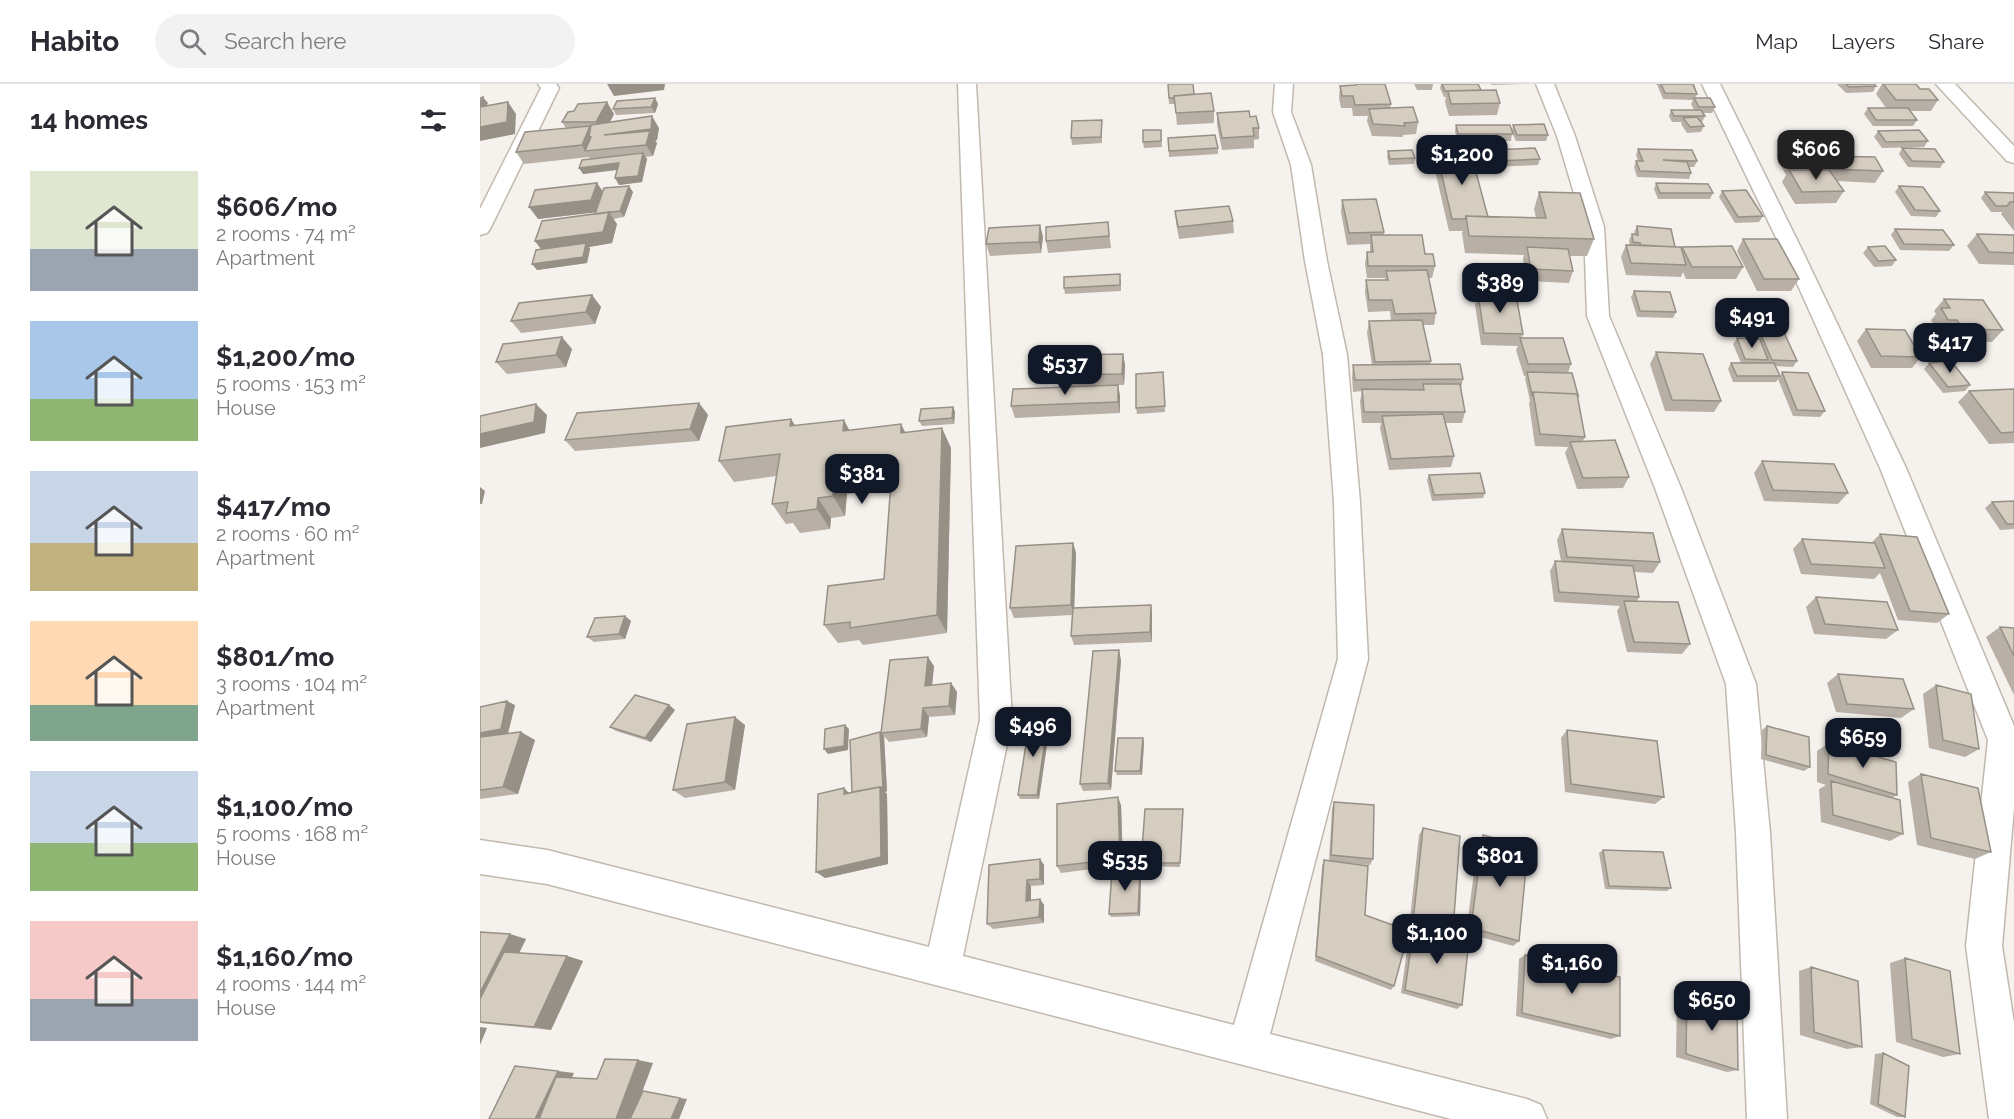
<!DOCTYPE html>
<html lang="en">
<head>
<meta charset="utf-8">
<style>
	body { margin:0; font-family:Raleway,sans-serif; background:#f2f2f3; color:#2b2b33; height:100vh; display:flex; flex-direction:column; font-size:22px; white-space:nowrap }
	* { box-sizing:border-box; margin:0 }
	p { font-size:20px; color:#7c7c81 }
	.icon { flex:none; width:33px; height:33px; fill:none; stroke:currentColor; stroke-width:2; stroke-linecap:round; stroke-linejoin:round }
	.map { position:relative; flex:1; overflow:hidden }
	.drawer { display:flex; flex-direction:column; background:#fff; width:480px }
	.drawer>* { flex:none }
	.price { position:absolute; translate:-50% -51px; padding:0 14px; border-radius:12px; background:#111827; color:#fff; font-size:20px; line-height:39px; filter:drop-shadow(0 2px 3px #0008) }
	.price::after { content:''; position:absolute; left:50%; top:36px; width:18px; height:14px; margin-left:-9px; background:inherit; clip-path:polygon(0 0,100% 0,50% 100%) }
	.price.on { background:#222; color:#fff }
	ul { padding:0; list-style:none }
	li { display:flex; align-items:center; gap:18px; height:150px; padding:0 30px }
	li span { display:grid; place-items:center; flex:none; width:168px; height:120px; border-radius:0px; color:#555 }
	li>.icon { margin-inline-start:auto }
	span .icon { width:72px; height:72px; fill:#fffc; stroke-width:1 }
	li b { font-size:26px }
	h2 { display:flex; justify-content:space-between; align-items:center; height:72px; padding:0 30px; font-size:26px }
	header { display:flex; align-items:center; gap:36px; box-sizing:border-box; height:84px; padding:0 30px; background:#fff; border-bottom:2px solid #e1e1e2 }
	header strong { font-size:28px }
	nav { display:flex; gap:33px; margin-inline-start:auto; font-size:21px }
	.search { width:420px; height:54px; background:#f2f2f3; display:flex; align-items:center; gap:15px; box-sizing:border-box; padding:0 21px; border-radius:33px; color:#7c7c81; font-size:22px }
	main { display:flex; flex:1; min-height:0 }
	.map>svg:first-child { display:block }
</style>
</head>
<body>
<header>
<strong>Habito</strong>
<div class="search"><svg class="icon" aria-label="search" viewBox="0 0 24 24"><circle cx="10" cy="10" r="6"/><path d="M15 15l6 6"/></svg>Search here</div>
<nav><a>Map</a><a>Layers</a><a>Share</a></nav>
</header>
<main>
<section class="drawer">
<h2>14 homes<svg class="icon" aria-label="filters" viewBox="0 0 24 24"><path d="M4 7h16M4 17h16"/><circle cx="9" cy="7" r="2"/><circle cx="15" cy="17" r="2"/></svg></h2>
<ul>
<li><span style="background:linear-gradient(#dfe7d0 65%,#9aa5b1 0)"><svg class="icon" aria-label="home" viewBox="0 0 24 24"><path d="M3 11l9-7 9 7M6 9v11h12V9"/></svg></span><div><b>$606/mo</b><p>2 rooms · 74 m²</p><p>Apartment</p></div></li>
<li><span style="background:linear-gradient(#a9c7e8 65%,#8fb573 0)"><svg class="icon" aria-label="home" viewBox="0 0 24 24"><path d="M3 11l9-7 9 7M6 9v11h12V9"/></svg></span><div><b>$1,200/mo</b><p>5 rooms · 153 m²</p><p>House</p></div></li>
<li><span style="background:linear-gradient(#c9d6e8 60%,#c2b280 0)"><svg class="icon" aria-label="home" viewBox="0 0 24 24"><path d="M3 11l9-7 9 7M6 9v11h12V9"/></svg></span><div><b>$417/mo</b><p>2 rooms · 60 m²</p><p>Apartment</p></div></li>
<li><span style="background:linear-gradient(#ffd9b3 70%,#7fa58c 0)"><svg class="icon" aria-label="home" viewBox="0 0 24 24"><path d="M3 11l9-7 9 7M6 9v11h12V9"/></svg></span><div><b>$801/mo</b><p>3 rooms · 104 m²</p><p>Apartment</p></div></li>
<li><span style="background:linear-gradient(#c9d6e8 60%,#8fb573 0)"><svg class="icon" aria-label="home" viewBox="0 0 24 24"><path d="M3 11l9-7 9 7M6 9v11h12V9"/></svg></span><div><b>$1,100/mo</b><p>5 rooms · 168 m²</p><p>House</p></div></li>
<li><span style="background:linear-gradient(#f6c9c9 65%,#9aa5b1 0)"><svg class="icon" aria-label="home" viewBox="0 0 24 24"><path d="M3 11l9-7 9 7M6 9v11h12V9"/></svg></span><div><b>$1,160/mo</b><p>4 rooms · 144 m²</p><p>House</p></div></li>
</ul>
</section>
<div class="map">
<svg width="1534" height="1035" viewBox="0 0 1534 1035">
	<rect width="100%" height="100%" fill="#f5f1ec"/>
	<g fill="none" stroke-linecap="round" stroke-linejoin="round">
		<g stroke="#c0b9ae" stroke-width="3">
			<path id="street" d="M58,0H76L79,4L10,145L7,149L0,151V125L61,4Z
				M478,0H496L532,636L483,872L754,941L858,575L854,418L843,271L825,177L811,81L793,28L795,0H813L811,28L831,81L847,177L867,271L880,418L888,575L790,950L1047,1015L1061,1021L1067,1035H971L67,800L0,790V756L67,766L449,863L500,636Z
				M1056,0H1074L1095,52L1124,143L1129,232L1201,404L1276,600L1290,749L1307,1035H1267L1256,749L1246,600L1175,404L1107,232L1104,143L1077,52Z
				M1222,0H1240L1322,166L1426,384L1534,642V723L1522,862L1534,939V1035H1509L1486,862L1508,656L1400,384L1302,166Z
				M1456,0H1475L1534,62V79L1527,77Z"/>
		</g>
		<use href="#street" fill="#fff" fill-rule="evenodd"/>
	</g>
	<path fill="#b8b0a6" d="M688,0L714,10L734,27V39L697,41L695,20H689Z
		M934,0H953L952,6H937Z
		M961,0H998L1001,6L1020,19L1017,31L969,32L965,18L966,13H964L960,4Z
		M1011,0H1045L1012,1Z
		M1176,0H1214L1217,10L1215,14L1235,23L1232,29H1223L1225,32L1222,38H1221L1224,42L1221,48L1207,49L1201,40L1202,38H1192L1189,32L1191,26H1214L1211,20L1213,16L1183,15L1178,3V2Z
		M1357,0H1394L1396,2L1393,8L1366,9Z
		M1402,0H1436L1440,5L1458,16L1451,27H1430L1437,36L1433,42H1393L1384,30L1388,24H1406L1396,10Z
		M860,2L911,20L910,24L938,38L936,50L923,51V53L892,52L887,37L888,32H873L872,24H861L859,14Z
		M175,14L178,20L175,29L136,31L133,25Z
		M737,29L770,33L779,44V55L774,56V64L742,66L737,41Z
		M134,30L130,38L179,44L177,56L175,57L177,59L173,72L166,73L167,75L162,98L139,101L138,86L103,90L110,75L109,73L44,80L36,68L86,44L82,38Z
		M622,36V59L592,61L591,54Z
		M976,41L1032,47L1033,41L1068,51L1066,57H1036L1032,49L1031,57L977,56L975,47Z
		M681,46L682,63L664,64L663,58Z
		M1398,47L1448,57L1444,63L1402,64L1394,53Z
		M688,54L738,64V70L689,73Z
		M1422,64L1464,78L1460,84L1428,83L1419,70Z
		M1158,65L1217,77L1214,83H1209L1211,89L1209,95L1157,93L1154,83L1156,77H1158L1156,71Z
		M1012,66L1060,75L1058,81L1015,83L1011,72Z
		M908,67L935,74L934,80L909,81L907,73Z
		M957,70L1008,133L1056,134L1054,125L1059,108L1114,155L1107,172H1090L1093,187L1089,199L1047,197L1043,175L1044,171L985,169L982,149L983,147H969L954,82Z
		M1302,72L1337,80L1342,72L1403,87L1395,99L1357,97L1364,107L1356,119L1315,120L1302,98L1306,91L1299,78Z
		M117,99L123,108H153L144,133L133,135L137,140L132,159L109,163L110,165L107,179L57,186L61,165L55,157L115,130V128L58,135Z
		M1176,99L1233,109L1230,115H1178L1174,105Z
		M1419,102L1460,127L1456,133L1431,132L1415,108Z
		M1242,107L1283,132L1279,138L1255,139L1239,113Z
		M1505,108L1534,109V147L1521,130L1522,128H1511L1501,114Z
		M862,116L904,148V151L945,170L955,182L952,194H949L956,229L954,241H943L951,277L950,280L983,295L981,304L985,328L982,339H965L974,372L971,383L909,386L900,344L901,339H882L880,317L882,307L873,308L872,293L873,281H892L887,249L889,237H911L910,227L888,228L885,208L886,196H905V194H887L885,180L887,168H890V160L867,161L861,128Z
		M695,127L753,137L754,149L699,155L696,139Z
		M628,138L631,164L568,169L566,157Z
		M560,141L563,153L561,169L510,172L506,160Z
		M1157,142L1195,163L1201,165L1202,163L1263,183L1256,195H1206L1203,188L1201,193L1146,191L1141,173L1146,161H1150L1149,156L1152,150H1155L1154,148Z
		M1415,145L1474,161L1469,167L1420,166L1411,151Z
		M1497,150L1534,151V181L1499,180L1487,162Z
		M1263,155L1319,195L1311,207H1277L1257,167Z
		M1388,163L1416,176L1412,182L1394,183L1383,169Z
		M986,187L1039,205L1037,211H1036L1043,250L1042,254L1091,280L1088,289L1105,353L1103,357L1149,393L1143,404L1097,405L1085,369L1088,363L1055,362L1049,319L1050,317L1045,294L1046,292H1044L1036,266L1038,262L1001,261L995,221L998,210H987L984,193Z
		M641,196V207L585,210L584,204Z
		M1154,207L1196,228L1193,234L1157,233L1151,213Z
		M112,211L121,223L115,240L41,249L31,237Z
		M1464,215L1523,246L1512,258L1473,257L1467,248H1458L1451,236L1456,230L1454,227Z
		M1278,244L1317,277L1313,283L1295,282L1300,292L1302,288L1345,327L1340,333L1313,332L1298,295L1296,298H1253L1248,285L1251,279H1261L1253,260L1257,254L1277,255L1275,250Z
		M1386,245L1441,273L1432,284H1391L1377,257Z
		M92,265L86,283L27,290L16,278Z
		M1176,268L1241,317L1234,328L1185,327L1170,280Z
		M643,270L645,281L644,301H638L640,312V329L535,334L531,322L605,302L581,303L579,291Z
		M1449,279L1490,301L1485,307L1463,309L1444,285Z
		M683,288L685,328L657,330L656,324Z
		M1534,305V359L1509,360L1478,318L1489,307Z
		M219,319L228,331L219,357L95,367L85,356Z
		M473,323L475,328L474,340L442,342L439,337Z
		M311,335L315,342L370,346L421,340L425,348L471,364L467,549L383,561L379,556L358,559L344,541L404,495L411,405L367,410L365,432L351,434L350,445L320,449L313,439L306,440L292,420L296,392L254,398L239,377Z
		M1282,377L1368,409L1358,420L1284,417L1274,389Z
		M949,391L1005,409L1003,414L952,417L947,396Z
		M1534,417V445L1520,446L1505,424L1512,418Z
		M1082,445L1180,478L1173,489L1154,488L1159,513L1157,517L1210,560L1202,570L1147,568L1137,527L1140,522L1074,518L1070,487L1075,477H1081L1077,456Z
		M1400,450L1469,530L1457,539L1418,536L1400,489L1394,495L1321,490L1313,465L1322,455L1391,459Z
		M593,459L596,469L594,524L671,521L672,531V558L594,561L591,552L592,531L534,534L530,524Z
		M1336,513L1418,546L1406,555L1334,550L1326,523Z
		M145,532L151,537L145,555L114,558L107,553Z
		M1520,543L1534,544V611L1506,553Z
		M641,576L631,706L603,707L600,700Z
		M454,582L452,601L471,599L477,608L475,631L449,633L447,653L409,658L404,652L407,707L405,708L407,710L408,780L345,794L369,709L372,708L401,649Z
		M1358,590L1434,625L1421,634L1356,628L1347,599Z
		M1456,601L1499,665L1485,673L1449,664L1443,610Z
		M35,621L28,649L55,656L38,710L0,715V623Z
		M189,621L195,626L171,658L136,647L130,643Z
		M570,640L559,715H540L538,711Z
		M265,641L255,706L205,714L193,706Z
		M1287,642L1330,683L1324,687L1281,675L1282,646Z
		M1087,646L1184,713L1175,720L1085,708L1081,654Z
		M664,658L662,691H637L635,687Z
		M1349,659L1417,711L1412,714L1423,750L1410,757L1341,738L1339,705L1346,701L1337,698V667Z
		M1441,690L1511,768L1495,775L1437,761L1428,698Z
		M854,718L893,775L890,781L858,778L885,831L914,902L911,906L835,877L842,782L844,776L849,777L852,725Z
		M641,721L643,781L581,789L577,782Z
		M703,729L700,783L662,782L661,779Z
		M943,744L973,846L969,850L982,921L977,925L921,909L930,846L932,844H929L939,751Z
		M1003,751L1039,857L1033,862L986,849L998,758Z
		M1123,766L1191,804L1187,807L1125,805L1119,769Z
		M560,775L564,781V801L551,802V816L560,815L564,821V839L513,845L507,840Z
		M661,790L660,832L631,833L629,830Z
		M0,848L46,855L39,869L87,872L103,877L71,946L0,939Z
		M1045,871L1140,952L1131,955L1036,932L1039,875Z
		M1425,874L1480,970L1463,973L1416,958L1410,879Z
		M1331,883L1382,963L1367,965L1320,951L1319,887Z
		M1207,910L1258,986L1247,988L1196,973L1197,914Z
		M1403,969L1425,1033H1417L1390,1020L1395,970Z"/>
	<path fill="#969087" d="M127,0H185L184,6L134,12Z
		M3,13L8,19L0,35V21Z
		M175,14L178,20L175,29L171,23Z
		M28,18L36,30L35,50L0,57V43Z
		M127,18L134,30L124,50L116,38Z
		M172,32L179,44L177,56L175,57L177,59L173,72L166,61L124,51Z
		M110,42L117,54L105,67L102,61Z
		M163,69L167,75L162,98L139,101L135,94Z
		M139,79L143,85L103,90L99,84Z
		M117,99L125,111L119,128L58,135L49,123Z
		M149,102L153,108L144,133L140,127Z
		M129,128L137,140L132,159L109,163L110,165L107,179L57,186L52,180L64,169L55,157Z
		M560,141L563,153L561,169L559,158Z
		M112,211L121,223L115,240L106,228Z
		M82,253L92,265L86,283L76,271Z
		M643,270L645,281L644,301L642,290Z
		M638,301L640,312V329L638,318Z
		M219,319L228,331L219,357L210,345Z
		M56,320L67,331L65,349L0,364V350Z
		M473,323L475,328L474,340L472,334Z
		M311,335L324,356L310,342Z
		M364,336L375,357L363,347Z
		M421,340L431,361L421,349Z
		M462,344L471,364L467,549L457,531Z
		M355,390L367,410L365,432L353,412Z
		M0,403L5,407L2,420H0Z
		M338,414L351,434L350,445L337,425Z
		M593,459L596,469L594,531L591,521Z
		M671,521L672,531V558L670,548Z
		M145,532L151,537L145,555L139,550Z
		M639,566L641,576L631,706L628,699Z
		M448,573L454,582L451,611L445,602Z
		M471,599L477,608L475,631L469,622Z
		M27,617L35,621L28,649L0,655V649Z
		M189,621L195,626L171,658L165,654Z
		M443,624L449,633L447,653L441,645Z
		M255,633L265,641L255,706L245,698Z
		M568,636L570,640L559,715L557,711Z
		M365,641L369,645L368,666L348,670L344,665Z
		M41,648L55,656L38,710L23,703Z
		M400,648L404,652L407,707L405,708L407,710L408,780L345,794L336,788Z
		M663,654L664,658L662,691L660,687Z
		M364,704L372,712L364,710Z
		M638,713L641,721L643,781L640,775Z
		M560,775L564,781V801L560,795Z
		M660,787L661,790L660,832L658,829Z
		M547,796L551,802V822L546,817Z
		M560,815L564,821V839L559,833Z
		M30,850L46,855L11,926L0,924V909Z
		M87,872L103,877L71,946L54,943Z
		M0,943L7,944L0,961Z
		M158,976L173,979L152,1035H136Z
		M78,987L94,989L73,1035H55Z
		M200,1014L207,1015L199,1035H191Z"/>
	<path fill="#d6cdc1" stroke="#969087" stroke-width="1.5" d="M688,0H713L714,10L694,12V14H689Z
		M876,0H905L911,20L875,21L873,12H862L860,2L876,1Z
		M962,0H998L1001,6L965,7Z
		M1181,0H1213L1217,10L1185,9Z
		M1366,0H1394L1396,2L1369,3Z
		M1403,0H1436L1440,5H1449L1458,16H1416Z
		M1016,6L1020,19L971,20L968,7Z
		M731,9L734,27L696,29L694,12Z
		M3,13L0,21V14Z
		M175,14L171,23L133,25L137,17Z
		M1214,14H1230L1235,23H1219Z
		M28,18L27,38L0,43V23Z
		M127,18L116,38H82L88,28L94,27L98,20Z
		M933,23L938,38L924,39L925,42L893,40L889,25Z
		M1388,24H1428L1437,36H1396Z
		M1191,26H1221L1225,32H1194Z
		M769,27L770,33L776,32L779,44H773L774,52L742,54L737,29Z
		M172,32L171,45L124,51L170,47L166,61L105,67L111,53H109L111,41Z
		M1217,33L1224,42L1210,43L1203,34Z
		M622,36L621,53L591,54L592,37Z
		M1064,40L1068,51H1037L1033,41Z
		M976,41H1030L1033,50H978Z
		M110,42L102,61L36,68L45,48Z
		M663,46H681V57L663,58Z
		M1439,46L1448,57L1406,58L1398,47Z
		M735,51L738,64L689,67L688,54Z
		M1055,64L1060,75L1017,77L1012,66Z
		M1422,64L1455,65L1464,78L1432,77Z
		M1158,65L1212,66L1217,77L1183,76L1207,78L1211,89L1160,87L1156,77H1163Z
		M932,66L935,74L910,75L908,67Z
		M163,69L158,92L135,94L139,79L99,84L102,76Z
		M957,70H991L1008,133L986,132L985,135H972Z
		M1302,72L1333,73L1340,86H1310Z
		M1342,72L1395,73L1403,87L1349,85Z
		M1309,86H1349L1364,107L1322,108Z
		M117,99L111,116L49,123L55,106Z
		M1176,99L1228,100L1233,109H1180Z
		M149,102L140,127L115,130L124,104Z
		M1419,102L1443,103L1460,127L1435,126Z
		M1266,106L1283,132L1258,133L1242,107Z
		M1059,108L1100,109L1114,155L989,152L986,132L1066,134Z
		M1505,108L1534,109V118H1530L1527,122H1516Z
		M896,115L904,148L869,149L862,116Z
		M749,122L753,137L698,143L695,127Z
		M129,128L123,148L55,157L62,137Z
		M628,138L629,152L566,157V143Z
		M560,141L559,158L506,160L509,144Z
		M1157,142L1191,145L1195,163L1161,161L1160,159L1153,158L1152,150L1158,151Z
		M1415,145L1463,146L1474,161L1424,160Z
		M1497,150L1534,151V169L1509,168Z
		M891,151H942L945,170H953L955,182H888L887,168H893Z
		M1263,155H1297L1319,195H1284Z
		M106,159L103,173L52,180L56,166Z
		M1146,161L1201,163L1206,181L1151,179Z
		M1252,162L1263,183H1212L1202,163Z
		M1405,162L1416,176L1398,177L1388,163Z
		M1047,163L1088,165L1093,187L1051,185Z
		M947,186L956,229L915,230L912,216H889L886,196H908L906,187Z
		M986,187L1036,188L1039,205L988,204Z
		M640,190V201L584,204V193Z
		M1154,207L1190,208L1196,228L1160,227Z
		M998,210L1036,211L1043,250L1004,249Z
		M112,211L106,228L31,237L39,219Z
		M1464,215L1503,216L1523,246L1483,245L1477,236H1468L1461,224H1470Z
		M942,236L951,277L895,278L889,237Z
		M1278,244H1302L1317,277L1292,276Z
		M1386,245L1425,246L1441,273L1401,272Z
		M82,253L76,271L16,278L23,260Z
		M1040,254H1083L1091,280H1048Z
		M1257,254L1280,255L1288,276L1265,275Z
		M1176,268L1223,270L1241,317L1192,316Z
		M643,270L642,290L579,291L581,271Z
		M1471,277L1490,301L1468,303L1449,279Z
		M1251,279H1294L1300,292H1257Z
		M980,280L983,295L875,296L873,281Z
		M683,288L685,322L656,324V290Z
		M1047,288L1092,289L1098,311L1097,310L1053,308L1052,311Z
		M1302,288L1328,289L1345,327L1317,326Z
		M943,300H980L985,328H884L882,305L944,306Z
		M638,301V318L531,322L533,305Z
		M1534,305V348L1521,349L1489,307Z
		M1053,308L1097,310L1105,353L1060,350Z
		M219,319L210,345L85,356L97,329Z
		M56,320L54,338L0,350V332Z
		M473,323L472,334L439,337L441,325Z
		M963,330L974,372L911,375L902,332Z
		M311,335L310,342L364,336L363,347L421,340V349L462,344L457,531L370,544V538L344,541L348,502L404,495L412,383L355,390L353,412L338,414L337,425L306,429L308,418L292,420L300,370L239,377L246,343Z
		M1135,356L1149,393L1103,394L1090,358Z
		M1282,377L1354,380L1368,409L1293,406Z
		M1000,389L1005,409L954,411L949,391Z
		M1534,417V440H1527L1512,418Z
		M1082,445L1173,449L1180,478L1087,473Z
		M1400,450L1437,453L1469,530L1430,527Z
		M1322,455L1395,459L1405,484L1331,480Z
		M593,459L591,521L530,524L536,462Z
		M1075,477L1153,482L1159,513L1079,508Z
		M1336,513L1407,518L1418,546L1345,540Z
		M1144,517L1198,518L1210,560L1154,558Z
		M671,521L670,548L591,552L593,524Z
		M145,532L139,550L107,553L115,534Z
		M1520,543L1534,544V572Z
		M639,566L628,699L600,700L613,567Z
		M448,573L445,602L471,599L469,622L443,624L441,645L401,649L410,576Z
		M1358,590L1423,595L1434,625L1367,620Z
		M1456,601L1491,610L1499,665L1463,656Z
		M155,611L189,621L165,654L130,643Z
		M27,617L21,645L0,649V623Z
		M255,633L245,698L193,706L207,640Z
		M550,635L568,636L557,711H538Z
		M365,641L364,662L344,665L345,645Z
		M1287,642L1329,653L1330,683L1286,671Z
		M1087,646L1177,657L1184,713L1091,700Z
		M41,648L23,703L0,706V653Z
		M400,648L403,703L400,704V703L372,708L370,656Z
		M638,654H663L660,687H635Z
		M1349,659L1416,678L1417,711L1348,690Z
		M1441,690L1498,704L1511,768L1451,754Z
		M1351,697L1420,716L1423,750L1353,731Z
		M400,703L401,773L336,788L338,710L364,704V710Z
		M638,713L640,775L577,782V720Z
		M854,718L894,721L893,775L851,771Z
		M665,725H703L700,779H661Z
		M943,744L980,752L973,846L933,838Z
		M1003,751L1048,763L1039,857L991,844Z
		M1123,766L1183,768L1191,804L1129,802Z
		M560,775V795L547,796L546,817L560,815L559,833L507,840L509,781Z
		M844,776L888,782L885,831L929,847L914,902L836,872Z
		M632,787H660L658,829L629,830Z
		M934,841L989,856L982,921L925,906Z
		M0,848L30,850L0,909Z
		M24,868L87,872L54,943L0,938V915Z
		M1045,871L1140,893V952L1042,929Z
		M1425,874L1470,887L1480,970L1432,955Z
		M1331,883L1378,897L1382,963L1334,948Z
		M1207,910L1257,925L1258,986L1206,970Z
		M1403,969L1429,982L1425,1033L1398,1020Z
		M125,975L158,976L136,1035H59L76,993L117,995Z
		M35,982L78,987L55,1035H9Z
		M163,1007L200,1014L191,1035H150Z"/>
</svg>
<b class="price on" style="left:1336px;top:97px">$606</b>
<b class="price" style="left:982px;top:102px">$1,200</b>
<b class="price" style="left:1020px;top:230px">$389</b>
<b class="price" style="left:1272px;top:265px">$491</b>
<b class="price" style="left:1470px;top:290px">$417</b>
<b class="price" style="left:585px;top:312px">$537</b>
<b class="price" style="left:382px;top:421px">$381</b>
<b class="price" style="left:553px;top:674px">$496</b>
<b class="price" style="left:1383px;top:685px">$659</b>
<b class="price" style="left:1020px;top:804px">$801</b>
<b class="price" style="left:645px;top:808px">$535</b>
<b class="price" style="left:957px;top:881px">$1,100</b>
<b class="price" style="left:1092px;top:911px">$1,160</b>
<b class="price" style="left:1232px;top:948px">$650</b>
</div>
</main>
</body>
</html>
